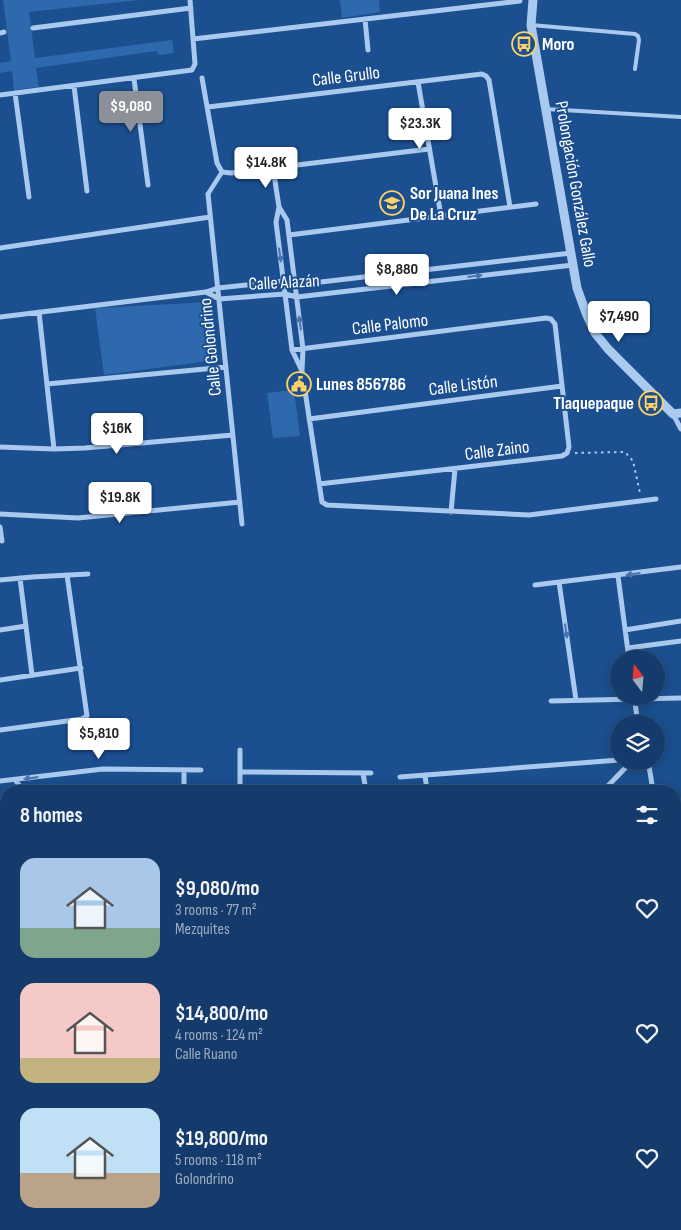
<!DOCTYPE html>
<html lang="en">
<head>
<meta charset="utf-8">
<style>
	body { margin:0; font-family:"Sofia Sans Condensed",sans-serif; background:#1d4271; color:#f1f3f6; height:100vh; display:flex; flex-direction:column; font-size:19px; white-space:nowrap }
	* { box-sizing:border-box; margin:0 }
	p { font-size:16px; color:#9dadc1 }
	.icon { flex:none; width:28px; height:28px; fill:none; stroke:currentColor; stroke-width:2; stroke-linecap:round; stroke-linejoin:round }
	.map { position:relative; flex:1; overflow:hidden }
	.details { position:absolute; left:0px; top:785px; width:681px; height:445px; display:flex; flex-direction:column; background:#143b6b; border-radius:20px 20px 0 0; box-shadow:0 2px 12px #0003,0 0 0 1px #33557e }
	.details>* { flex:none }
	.needle { width:32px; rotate:344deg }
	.buttons { position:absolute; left:610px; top:650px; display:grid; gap:10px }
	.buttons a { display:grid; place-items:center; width:55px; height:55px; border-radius:50%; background:#143b6b; box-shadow:0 2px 12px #0003,0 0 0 1px #33557e; font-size:25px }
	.price { position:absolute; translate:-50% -42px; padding:0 11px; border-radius:5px; background:#fff; color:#222; font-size:16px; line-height:32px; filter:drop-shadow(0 1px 2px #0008) }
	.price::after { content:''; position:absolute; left:50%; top:30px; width:15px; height:11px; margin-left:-8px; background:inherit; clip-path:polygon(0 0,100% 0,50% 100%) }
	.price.active { background:#8c9099; color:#fff }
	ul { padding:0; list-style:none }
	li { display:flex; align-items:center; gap:15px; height:125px; padding:0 20px }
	li span { display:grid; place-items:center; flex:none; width:140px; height:100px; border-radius:15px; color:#555 }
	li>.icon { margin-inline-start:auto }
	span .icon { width:60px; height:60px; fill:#fffc; stroke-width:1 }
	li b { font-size:21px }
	h2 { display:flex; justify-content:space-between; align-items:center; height:60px; padding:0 20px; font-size:21px }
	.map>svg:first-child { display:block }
</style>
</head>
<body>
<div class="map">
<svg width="681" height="1230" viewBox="0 0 681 1230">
	<rect width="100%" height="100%" fill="#1b4f8f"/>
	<path fill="#2e69ad" d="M3,0H139L29,12L35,58L172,40L174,53L160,55L156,51L36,68L39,87L14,90L12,71L0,73V63L11,61Z
		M340,0H379L380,12L342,18Z
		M210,302L216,360L104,375L95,308Z
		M294,390L300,436L273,438L267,393Z"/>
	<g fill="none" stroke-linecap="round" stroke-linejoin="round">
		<path stroke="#3c6290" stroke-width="10" d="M0,894L6,903
			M556,1224L557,1230"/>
		<path stroke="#a9c9ee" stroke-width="2" stroke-dasharray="2.5 4" stroke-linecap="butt" d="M575,453L625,452L633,461L640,493"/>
		<path stroke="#a9c9ee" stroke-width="4" d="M531,25L635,34L638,36L639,40L635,69
			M546,109L681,117"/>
		<path stroke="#a9c9ee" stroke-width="4.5" d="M208,194L222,172"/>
		<path stroke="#a9c9ee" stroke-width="5" d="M365,19L368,50
			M33,28L191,8
			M0,33L4,32
			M193,39L520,1
			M202,78L217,163L222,172L231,173L429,149
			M134,79L148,185
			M418,82L441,216
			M74,86L87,191
			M15,93L29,197
			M0,95L192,70L195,64L190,0
			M208,107L482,74L486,76L489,80L510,207
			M273,168L279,207L276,222L292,350L302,371
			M208,194L242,524
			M279,207L287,220L303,349L302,371L322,502L327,505L529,515L656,499
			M289,235L536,204
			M0,248L210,217
			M206,292L219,299L285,294L297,297L573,265
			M39,312L54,449
			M0,317L206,292L218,288L284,281L295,285L571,253
			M292,350L546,318L551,319L555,324L569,447L567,453L562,456L319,484
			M47,384L226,367
			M673,414L681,429
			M309,419L562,386
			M0,447L54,449L85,448L233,435
			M451,512L455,469
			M0,514L78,518L240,502
			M0,527L2,541
			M618,576L629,659
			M20,578L32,675
			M0,580L32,577L88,574
			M559,582L576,700
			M535,585L681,567
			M0,630L26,626
			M625,630L681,621
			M628,648L681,641
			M0,680L81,668
			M634,696L638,724
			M551,701L681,698
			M0,730L82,719L87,716L67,575
			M645,761L649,766L653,791
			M240,772L371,773
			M363,773L366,791
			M425,775L427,791
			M400,777L619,760
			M15,780L24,791
			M0,781L103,769L201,770
			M184,791V770
			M240,791V750
			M603,791L632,761
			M0,839L6,847
			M675,928L678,949
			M675,961L677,974
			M0,973H4
			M0,1070L6,1076
			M675,1206L681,1205
			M154,1224L161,1230
			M578,1224L579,1230"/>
		<path stroke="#a9c9ee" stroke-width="9" d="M533,0L531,25L577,288L586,313L595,333L608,349L673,414L681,413"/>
	</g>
	<defs><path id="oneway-solid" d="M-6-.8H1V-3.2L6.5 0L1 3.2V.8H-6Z" transform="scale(1.25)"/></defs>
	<g fill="#4674ac">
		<use href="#oneway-solid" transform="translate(280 255) rotate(82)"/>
		<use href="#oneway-solid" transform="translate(475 276) rotate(-7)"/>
		<use href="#oneway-solid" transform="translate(300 323) rotate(-97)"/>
		<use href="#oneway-solid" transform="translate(633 574) rotate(172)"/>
		<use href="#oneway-solid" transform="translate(566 631) rotate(82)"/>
		<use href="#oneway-solid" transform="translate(31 778) rotate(173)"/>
	</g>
	<defs>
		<g id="bus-ring" transform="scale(1.25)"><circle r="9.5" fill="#1b4f8f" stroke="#ffd166" stroke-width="1.5"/><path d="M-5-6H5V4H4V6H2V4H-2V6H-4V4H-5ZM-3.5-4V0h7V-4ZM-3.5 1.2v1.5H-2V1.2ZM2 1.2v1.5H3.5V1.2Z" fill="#ffd166"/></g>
		<g id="school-ring" transform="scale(1.25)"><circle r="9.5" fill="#1b4f8f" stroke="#ffd166" stroke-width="1.5"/><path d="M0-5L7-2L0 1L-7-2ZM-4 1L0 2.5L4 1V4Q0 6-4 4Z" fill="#ffd166"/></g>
		<g id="civic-ring" transform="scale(1.25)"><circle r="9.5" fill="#1b4f8f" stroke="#ffd166" stroke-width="1.5"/><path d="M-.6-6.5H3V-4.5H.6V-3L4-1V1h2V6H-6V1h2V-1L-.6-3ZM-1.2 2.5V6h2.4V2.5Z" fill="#ffd166"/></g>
	</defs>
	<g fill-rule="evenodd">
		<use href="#bus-ring" x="524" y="44"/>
		<use href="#school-ring" x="392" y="203"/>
		<use href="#civic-ring" x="299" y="384"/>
		<use href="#bus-ring" x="651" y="403"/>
	</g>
	<g text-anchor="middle" stroke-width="4" stroke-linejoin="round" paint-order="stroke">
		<g font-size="18" font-weight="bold" fill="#fff" stroke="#1b4f8f" text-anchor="start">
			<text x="542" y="50">Moro</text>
			<text x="410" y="199">Sor Juana Ines<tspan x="410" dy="21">De La Cruz</tspan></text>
			<text x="316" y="390">Lunes 856786</text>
			<text x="634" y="409" text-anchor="end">Tlaquepaque</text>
		</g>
		<g font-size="18" fill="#fff" stroke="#1b4f8f">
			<text transform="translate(346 76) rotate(-7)" y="6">Calle Grullo</text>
			<text transform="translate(576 184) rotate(80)" y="6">Prolongación González Gallo</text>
			<text transform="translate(284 282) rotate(-3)" y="6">Calle Alazán</text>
			<text transform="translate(390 324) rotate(-7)" y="6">Calle Palomo</text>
			<text transform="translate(210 347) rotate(-96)" y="6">Calle Golondrino</text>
			<text transform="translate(463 385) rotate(-7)" y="6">Calle Listón</text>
			<text transform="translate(497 450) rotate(-7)" y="6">Calle Zaino</text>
		</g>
	</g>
</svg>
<div class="buttons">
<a><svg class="needle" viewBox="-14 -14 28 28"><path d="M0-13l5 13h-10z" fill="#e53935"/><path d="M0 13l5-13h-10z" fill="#9dadc1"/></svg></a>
<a><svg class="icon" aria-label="layers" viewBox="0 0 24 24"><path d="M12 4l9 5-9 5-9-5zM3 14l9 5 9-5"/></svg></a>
</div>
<b class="price active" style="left:131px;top:133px">$9,080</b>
<b class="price" style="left:420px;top:150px">$23.3K</b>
<b class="price" style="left:266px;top:189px">$14.8K</b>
<b class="price" style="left:397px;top:296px">$8,880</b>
<b class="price" style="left:619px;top:343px">$7,490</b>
<b class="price" style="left:117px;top:455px">$16K</b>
<b class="price" style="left:120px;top:524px">$19.8K</b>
<b class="price" style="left:99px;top:760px">$5,810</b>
<section class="details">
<h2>8 homes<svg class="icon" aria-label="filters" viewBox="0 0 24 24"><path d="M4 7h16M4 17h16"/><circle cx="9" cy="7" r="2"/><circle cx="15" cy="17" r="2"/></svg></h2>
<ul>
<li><span style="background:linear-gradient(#a9c7e8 70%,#7fa58c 0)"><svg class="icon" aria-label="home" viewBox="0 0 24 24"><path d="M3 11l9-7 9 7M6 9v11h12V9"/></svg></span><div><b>$9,080/mo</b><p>3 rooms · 77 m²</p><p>Mezquites</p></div><svg class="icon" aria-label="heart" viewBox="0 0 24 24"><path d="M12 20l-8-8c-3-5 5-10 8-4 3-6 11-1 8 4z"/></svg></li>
<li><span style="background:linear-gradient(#f6c9c9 75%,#c2b280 0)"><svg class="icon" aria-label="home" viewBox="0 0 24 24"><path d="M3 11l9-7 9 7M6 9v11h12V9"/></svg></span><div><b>$14,800/mo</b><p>4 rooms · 124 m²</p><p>Calle Ruano</p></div><svg class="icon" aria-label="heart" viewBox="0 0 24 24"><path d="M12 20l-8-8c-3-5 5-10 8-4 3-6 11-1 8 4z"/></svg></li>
<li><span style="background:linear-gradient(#bfe0f5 65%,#b9a48a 0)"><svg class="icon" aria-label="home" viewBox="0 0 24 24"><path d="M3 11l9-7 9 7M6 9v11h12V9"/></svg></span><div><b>$19,800/mo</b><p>5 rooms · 118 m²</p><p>Golondrino</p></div><svg class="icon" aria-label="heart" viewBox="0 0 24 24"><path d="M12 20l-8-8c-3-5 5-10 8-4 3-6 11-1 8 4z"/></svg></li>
</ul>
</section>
</div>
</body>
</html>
